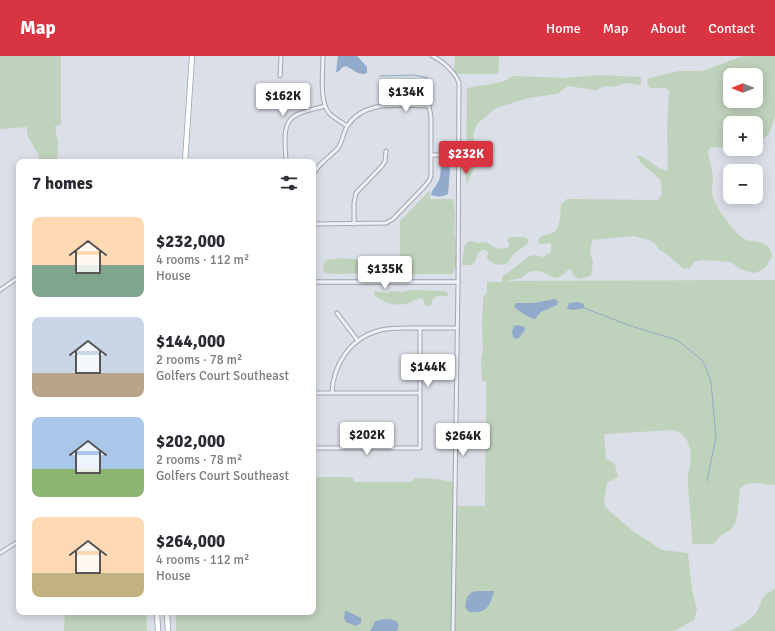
<!DOCTYPE html>
<html lang="en">
<head>
<meta charset="utf-8">
<style>
	body { margin:0; font-family:Signika,sans-serif; background:#f7f7f7; color:#2b2b33; height:100vh; display:flex; flex-direction:column; font-size:15px; white-space:nowrap }
	* { box-sizing:border-box; margin:0 }
	p { font-size:13px; color:#7c7c81 }
	.icon { flex:none; width:22px; height:22px; fill:none; stroke:currentColor; stroke-width:2; stroke-linecap:round; stroke-linejoin:round }
	.map { position:relative; flex:1; overflow:hidden }
	.sheet { position:absolute; left:16px; top:103px; width:300px; height:456px; display:flex; flex-direction:column; background:#fff; border-radius:8px; box-shadow:0 2px 10px #0003 }
	.sheet>* { flex:none }
	.needle { width:26px; rotate:270deg }
	.fabs { position:absolute; left:723px; top:12px; display:grid; gap:8px }
	.fabs a { display:grid; place-items:center; width:40px; height:40px; border-radius:8px; background:#fff; box-shadow:0 2px 10px #0003; font-size:20px }
	.price { position:absolute; translate:-50% -34px; padding:0 9px; border-radius:4px; background:#fff; color:#222; font-size:13px; line-height:26px; filter:drop-shadow(0 1px 2px #0008) }
	.price::after { content:''; position:absolute; left:50%; top:24px; width:12px; height:9px; margin-left:-6px; background:inherit; clip-path:polygon(0 0,100% 0,50% 100%) }
	.price.current { background:#d83441; color:#fff }
	ul { padding:0; list-style:none }
	li { display:flex; align-items:center; gap:12px; height:100px; padding:0 16px }
	li span { display:grid; place-items:center; flex:none; width:112px; height:80px; border-radius:8px; color:#555 }
	li>.icon { margin-inline-start:auto }
	span .icon { width:48px; height:48px; fill:#fffc; stroke-width:1 }
	li b { font-size:17px }
	h2 { display:flex; justify-content:space-between; align-items:center; height:48px; padding:0 16px; font-size:17px }
	header { display:flex; align-items:center; gap:24px; box-sizing:border-box; height:56px; padding:0 20px; background:#d83441; color:#fff }
	header strong { font-size:19px }
	nav { display:flex; gap:22px; margin-inline-start:auto; font-size:14px }
	.map>svg:first-child { display:block }
</style>
</head>
<body>
<header>
<strong>Map</strong>
<nav><a>Home</a><a>Map</a><a>About</a><a>Contact</a></nav>
</header>
<div class="map">
<svg width="775" height="575" viewBox="0 0 775 575">
	<rect width="100%" height="100%" fill="#dbdfe7"/>
	<path fill="#bfd2bb" fill-rule="evenodd" d="M0,0H61V69L55,70L58,87L57,106H39C40,93 25,85 27,71L0,73Z
		M455,0H499L498,18H454Z
		M743,0H775V61L769,78L756,90V67H730V92L711,91L708,95C709,104 713,113 713,122C713,127 711,132 712,137C715,151 729,169 739,179C750,191 768,179 772,200L766,211L760,215L753,217L740,213L731,206L704,204L694,206L690,212L684,213L665,197L659,194L655,187L649,184L633,180L592,184L590,197L593,206L591,220L578,223L573,219L572,215L569,213C551,232 551,214 535,215C526,215 527,219 521,222C517,223 513,223 508,225L775,224V429C762,429 751,423 740,432L738,455L735,468L730,474L720,480L714,488H692C692,468 689,448 688,427C687,416 693,404 690,393C688,384 683,376 673,374L604,378L606,403L615,408L618,421L607,427L604,444L605,451L614,459L634,476L662,494L688,497L692,534L697,553L694,564L674,575H176V556H313V424L319,421H349L353,422L354,426H411L414,422C420,423 427,422 433,423C441,423 448,426 456,426L455,450H485L486,326L482,324L481,304L483,295L482,267L483,247V241L487,236V226H501L503,220L530,200L535,199L543,201L551,196V190L550,187L540,188L538,185C541,176 551,181 556,174C561,168 560,156 561,148L567,143L658,144L662,138L661,124L641,107L636,99C648,100 655,113 667,115L668,107L667,75L669,35L665,32H650L647,27L649,22L679,15H702ZM730,19H756V45H730Z
		M599,19L641,21V29L625,27L614,31L605,30L596,34L568,30L557,38L528,42L496,52L477,68L473,79L477,95L474,113L466,129L467,32L502,26L513,20L565,22Z
		M430,134V143H453L455,158L454,180L457,186V205L456,211L454,213L453,218H411L402,221L376,216L340,218L325,217C322,212 323,209 326,204C342,201 360,203 376,207C379,208 380,211 384,213C387,215 392,213 396,213L400,207V165Z
		M513,181C520,181 527,179 529,186C520,195 514,194 508,207C500,210 493,209 487,203L488,197L486,194H482L478,197L475,206L471,209H462C462,206 464,192 465,189C467,186 468,186 471,185L477,187L486,186C494,191 498,195 509,191V188L507,184L508,182Z
		M409,234L445,235L448,238L447,240H437L433,243L431,249L428,250L424,249V245L421,242C416,243 413,245 409,247C397,251 383,247 374,239V235L386,237L393,235L403,236Z
		M313,257L316,259V261L315,287L313,293Z
		M775,533V575H730C738,570 751,565 756,557C764,543 759,541 775,533Z
		M65,556H146L147,575H64Z"/>
	<path fill="#92aacb" d="M338,0H357L367,11V17C360,21 353,13 346,10C341,11 340,16 336,16Z
		M443,109L449,111L450,114L448,138C443,141 437,141 431,139C432,133 437,130 439,124C441,120 440,116 441,111Z
		M555,243L558,245L557,249L541,256L535,263C531,263 516,254 514,250L516,247H534Z
		M577,246L584,248V252L574,254L567,253L569,247Z
		M518,269L525,271V274L519,282L515,283L513,281L512,276L514,270Z
		M479,535H494C490,551 486,558 469,556L465,551L467,541L472,536Z
		M345,555H347L361,562V567L356,570L346,566L344,562Z
		M386,563C393,563 402,565 397,575H370C377,565 371,565 386,563Z"/>
	<g fill="none" stroke-linecap="round" stroke-linejoin="round">
		<path stroke="#92aacb" stroke-width="1" d="M380,20L414,19L428,22
			M584,252L631,270L677,284L702,304L707,314L711,326L716,381L707,425"/>
		<g stroke="#a0a6b1" stroke-width="5">
			<path id="minor" d="M323,0C323,16 319,44 329,57C334,62 341,66 347,70
				M432,0C443,5 455,16 459,27L458,226L453,575
				M280,20L281,0
				M431,99H458
				M286,106C286,93 281,70 293,61C301,55 315,53 325,50
				M313,120C317,108 330,101 338,92C343,85 343,76 348,69C366,43 402,50 429,50L431,61V120L429,125L423,132L393,163L386,167L313,168
				M354,168V147L356,137L382,110L385,105L386,95
				M313,195V226
				M0,234L19,221
				M337,257L358,285
				M313,337H420
				M332,337C333,308 351,281 381,274C390,272 399,272 408,272C425,272 441,272 457,272
				M313,392H420V272
				M0,497L19,485"/>
		</g>
		<g stroke="#a0a6b1" stroke-width="5.5">
			<path id="tertiary" d="M313,226H458"/>
		</g>
		<g stroke="#99a2b3" stroke-width="6">
			<path id="primary" d="M185,106L192,0
				M157,556L158,575
				M167,556L168,575"/>
		</g>
		<use href="#minor" stroke="#eef0f5" stroke-width="3"/>
		<use href="#tertiary" stroke="#eef0f5" stroke-width="3.5"/>
		<use href="#primary" stroke="#fff" stroke-width="4.5"/>
	</g>
</svg>
<div class="fabs">
<a><svg class="needle" viewBox="-14 -14 28 28"><path d="M0-13l5 13h-10z" fill="#e53935"/><path d="M0 13l5-13h-10z" fill="#7c7c81"/></svg></a>
<a>+</a>
<a>−</a>
</div>
<b class="price" style="left:406px;top:57px">$134K</b>
<b class="price" style="left:283px;top:61px">$162K</b>
<b class="price current" style="left:466px;top:119px">$232K</b>
<b class="price" style="left:385px;top:234px">$135K</b>
<b class="price" style="left:428px;top:332px">$144K</b>
<b class="price" style="left:367px;top:400px">$202K</b>
<b class="price" style="left:463px;top:401px">$264K</b>
<section class="sheet">
<h2>7 homes<svg class="icon" aria-label="filters" viewBox="0 0 24 24"><path d="M4 7h16M4 17h16"/><circle cx="9" cy="7" r="2"/><circle cx="15" cy="17" r="2"/></svg></h2>
<ul>
<li><span style="background:linear-gradient(#ffd9b3 60%,#7fa58c 0)"><svg class="icon" aria-label="home" viewBox="0 0 24 24"><path d="M3 11l9-7 9 7M6 9v11h12V9"/></svg></span><div><b>$232,000</b><p>4 rooms · 112 m²</p><p>House</p></div></li>
<li><span style="background:linear-gradient(#c9d6e8 70%,#b9a48a 0)"><svg class="icon" aria-label="home" viewBox="0 0 24 24"><path d="M3 11l9-7 9 7M6 9v11h12V9"/></svg></span><div><b>$144,000</b><p>2 rooms · 78 m²</p><p>Golfers Court Southeast</p></div></li>
<li><span style="background:linear-gradient(#a9c7e8 65%,#8fb573 0)"><svg class="icon" aria-label="home" viewBox="0 0 24 24"><path d="M3 11l9-7 9 7M6 9v11h12V9"/></svg></span><div><b>$202,000</b><p>2 rooms · 78 m²</p><p>Golfers Court Southeast</p></div></li>
<li><span style="background:linear-gradient(#ffd9b3 70%,#c2b280 0)"><svg class="icon" aria-label="home" viewBox="0 0 24 24"><path d="M3 11l9-7 9 7M6 9v11h12V9"/></svg></span><div><b>$264,000</b><p>4 rooms · 112 m²</p><p>House</p></div></li>
</ul>
</section>
</div>
</body>
</html>
